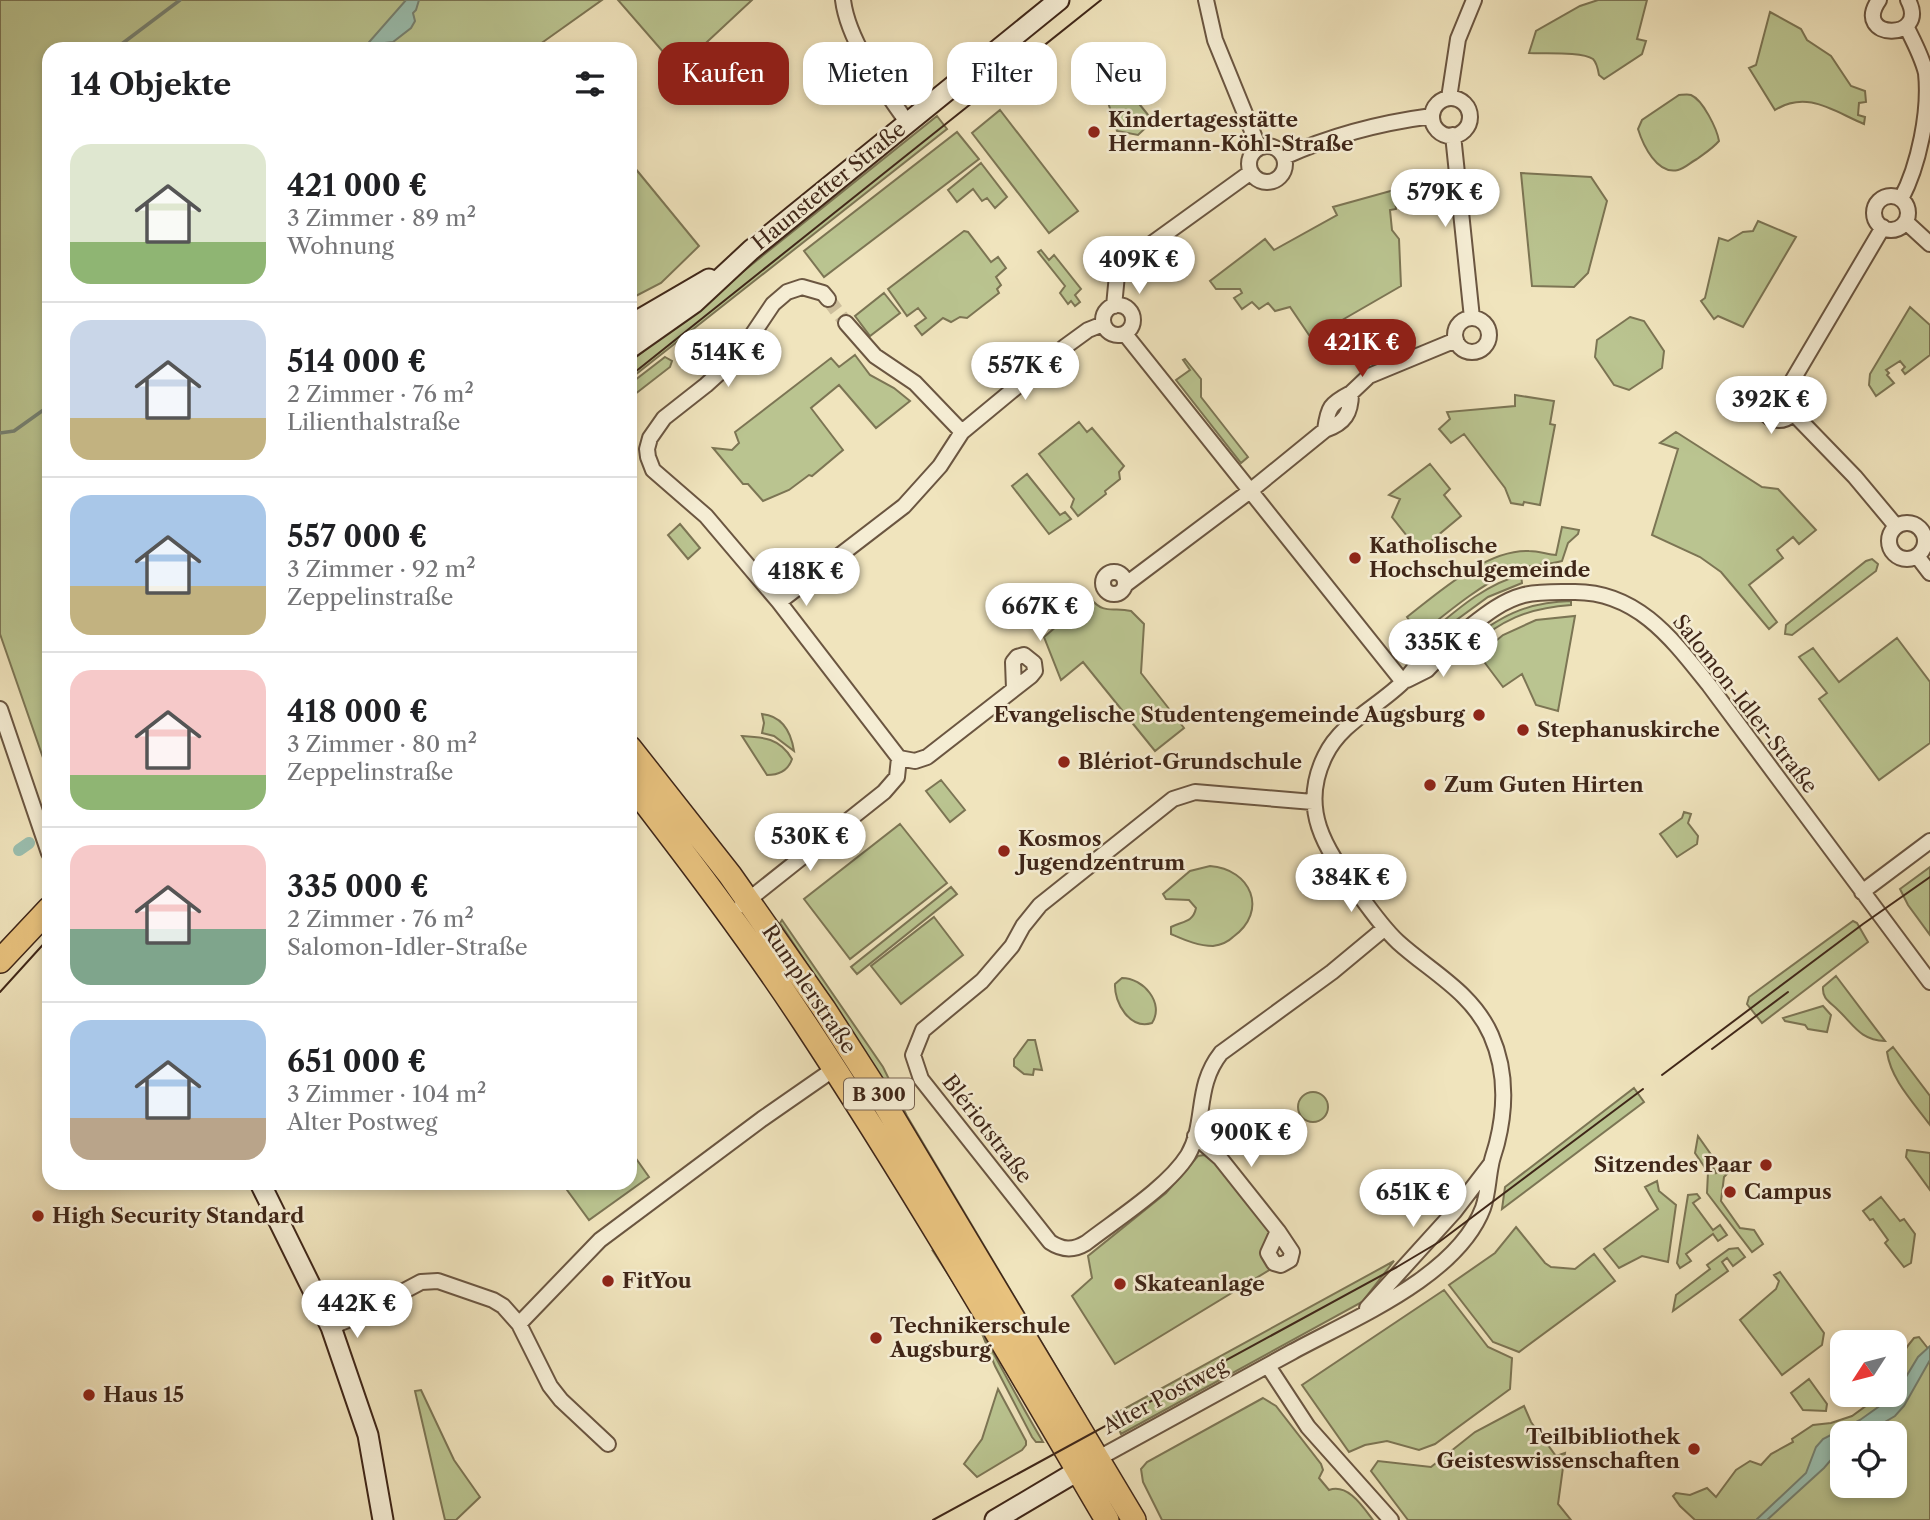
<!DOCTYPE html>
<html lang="de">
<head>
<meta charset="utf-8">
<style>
	body { margin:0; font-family:"Libre Caslon Text",serif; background:#f6f6f6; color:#202124; height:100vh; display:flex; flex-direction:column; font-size:26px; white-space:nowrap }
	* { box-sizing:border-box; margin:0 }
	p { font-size:23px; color:#757577 }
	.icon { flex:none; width:38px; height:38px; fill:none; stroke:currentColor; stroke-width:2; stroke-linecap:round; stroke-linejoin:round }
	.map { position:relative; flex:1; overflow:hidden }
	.sheet { position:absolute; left:42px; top:42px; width:595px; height:1148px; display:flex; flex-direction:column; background:#fff; border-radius:21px; box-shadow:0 4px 10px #0003 }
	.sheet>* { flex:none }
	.top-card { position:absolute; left:658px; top:42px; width:665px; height:63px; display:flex; gap:14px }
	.needle { width:46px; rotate:234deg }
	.buttons { position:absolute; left:1830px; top:1330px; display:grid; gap:14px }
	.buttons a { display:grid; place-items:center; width:77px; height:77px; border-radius:14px; background:#fff; box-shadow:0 4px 10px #0003; font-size:35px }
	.price { position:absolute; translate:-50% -60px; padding:0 16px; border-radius:24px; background:#fff; color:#222; font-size:23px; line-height:46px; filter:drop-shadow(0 2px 4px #0008) }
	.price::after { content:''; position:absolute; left:50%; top:42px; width:21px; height:16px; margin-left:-10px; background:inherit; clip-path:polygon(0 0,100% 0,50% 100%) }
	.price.selected { background:#8f2418; color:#fff }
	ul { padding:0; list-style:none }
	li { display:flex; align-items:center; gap:21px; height:175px; padding:0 28px }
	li+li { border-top:2px solid #e0e0e0 }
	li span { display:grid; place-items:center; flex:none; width:196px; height:140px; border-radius:21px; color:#555 }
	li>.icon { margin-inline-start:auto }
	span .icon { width:84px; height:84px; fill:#fffc; stroke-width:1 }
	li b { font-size:30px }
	h2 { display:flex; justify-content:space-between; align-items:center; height:84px; padding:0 28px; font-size:30px }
	.tag { padding:0 24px; border-radius:21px; background:#fff; box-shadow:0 4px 10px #0003; font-size:24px; line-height:63px }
	.tag.selected { background:#8f2418; color:#fff }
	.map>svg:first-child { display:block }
</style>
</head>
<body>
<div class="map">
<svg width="1930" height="1520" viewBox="0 0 1930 1520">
	<rect width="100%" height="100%" fill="#f0e4bd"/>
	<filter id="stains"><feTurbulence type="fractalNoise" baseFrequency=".00286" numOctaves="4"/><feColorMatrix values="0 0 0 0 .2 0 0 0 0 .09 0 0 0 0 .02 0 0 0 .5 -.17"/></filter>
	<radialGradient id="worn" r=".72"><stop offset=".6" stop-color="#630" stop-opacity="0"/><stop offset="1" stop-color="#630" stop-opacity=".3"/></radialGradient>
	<path fill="#bac490" stroke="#7c7554" stroke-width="2" fill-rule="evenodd" d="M0,0H602L536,47L537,49H49V775L0,634Z
		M618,0H752L678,69Z
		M1598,0H1647L1637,39L1646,41L1642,54L1604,79L1599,75C1598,69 1597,63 1593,59C1582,51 1543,54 1529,53L1536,31L1580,6Z
		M1770,12L1801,29L1807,40L1831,56L1851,86L1865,91L1866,102L1859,103L1858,115L1865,117L1864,124C1833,111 1807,90 1775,110L1749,68L1756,65Z
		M1115,74L1153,121L1138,135L1117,131L1107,99L1105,81Z
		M1679,95C1681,95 1688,94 1691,95C1703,100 1717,129 1719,141C1712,149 1705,153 1697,159C1691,162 1684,169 1678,170C1657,175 1643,145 1638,129L1642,120Z
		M1000,110L1078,211L1049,233L972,133Z
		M937,116L947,129L630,379V362Z
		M957,132L979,159L824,277L804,251Z
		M630,162L699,246L661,283L630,299Z
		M981,163L1007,197L995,208L987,198L982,201L973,189L957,202L948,190Z
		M1521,173L1591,177L1607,201L1588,273L1574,287L1532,286Z
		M1394,190L1396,209L1390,210L1392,230L1399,239L1401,286L1311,338L1290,307L1275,311L1268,303L1259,309L1252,302L1242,309L1234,298L1242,293L1240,289H1216L1210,281L1265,239L1274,250L1337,215L1333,207Z
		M1758,221L1796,237L1743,327L1718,316L1714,319L1701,301L1705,298L1719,238L1728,241L1743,232L1753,231Z
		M964,231L968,232L991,262L998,257L1006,268L996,277L1001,285L997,289L999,293L967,318L960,317L951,322L943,318L922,335L915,326L926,318L918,308L907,316L888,289Z
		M1041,250L1049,260L1054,255L1081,289L1075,295L1080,302L1075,306L1071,301L1068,304L1060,293L1065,286L1038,252Z
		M884,293L900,313L870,336L855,316Z
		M1910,307L1930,325V355L1905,374L1902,370L1905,367L1900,361L1886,370L1889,373L1887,375L1894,383L1876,396L1869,385L1870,374Z
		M1630,317L1644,321L1664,351L1662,368L1629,390L1614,385L1595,357L1597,340Z
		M855,355L870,375L894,388L910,401L876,428L839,385L811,408L843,450L812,476L809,475L789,490L763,501L748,484H743L713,448L732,450L739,443L735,432L831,358L839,367Z
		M665,357L672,361L670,367L630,398V384Z
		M1185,359L1201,379V397L1248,457L1241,463L1176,380L1190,370L1183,360Z
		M1515,395L1554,401L1550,424L1555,425L1540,505L1524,502L1523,505L1511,503L1505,488L1464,434L1451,443L1439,429L1450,419L1447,412L1515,406Z
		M1079,422L1087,432L1092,428L1124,466L1119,472L1120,479L1105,491L1106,494L1078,516L1071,507L1074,499L1039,454Z
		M1676,432L1762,487L1778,489L1816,530L1799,544L1793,537L1777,550L1783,558L1749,585L1777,622L1769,629L1721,572L1700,557L1652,535L1678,449L1660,443Z
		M1430,464L1450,489L1444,495L1461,516L1419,551L1392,517L1400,499L1389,495Z
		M1027,474L1060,515L1065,512L1071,519L1049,534L1012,486Z
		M680,524L700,548L688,559L668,535Z
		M1562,527L1579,530L1578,534L1568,543L1562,561C1544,566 1526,564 1509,572C1476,588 1447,613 1419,635L1407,617C1439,592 1487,549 1529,551C1538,551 1547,554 1556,555Z
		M1872,559L1878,564L1876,571L1792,635L1785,634L1786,625L1866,561Z
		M1521,575L1522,583L1488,597L1418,648L1417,643C1448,618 1481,585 1521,575Z
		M1090,598C1105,616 1113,606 1131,611L1144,624L1141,673L1184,728L1155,751L1083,662L1061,680L1044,637Z
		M1571,601V605C1528,608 1500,620 1467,650L1463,645C1499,617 1525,602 1571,601Z
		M1575,616L1558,711L1536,705L1522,674L1503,687L1479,655L1503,635L1536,620Z
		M1897,638L1930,682V743L1879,780L1819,699L1827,693L1799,657L1813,648L1839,682Z
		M762,714C782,716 791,732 794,751L774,736L762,733L764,723Z
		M742,736C763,737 780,738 792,759C788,771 779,775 767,775Z
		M941,780L965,810L950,822L926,791Z
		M1684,812L1691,814L1688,823L1698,836L1697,844L1677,857L1660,834L1682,818Z
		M900,824L947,883L850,959L804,899Z
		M1210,866C1251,869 1269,911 1233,937C1228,942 1220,945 1213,946C1198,946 1185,940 1171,934V927C1182,921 1193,923 1196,908L1189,900L1166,899L1163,894L1190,871Z
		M1930,867V935L1908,905L1900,889Z
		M951,887L957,894L857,974L851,967Z
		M934,917L963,955L901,1004L871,966Z
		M782,920L883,1067L907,1116L1086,1417L874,1066L780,923Z
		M1853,921L1857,923L1868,942L1762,1023L1747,1004L1749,997Z
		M1836,976L1885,1041C1860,1040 1854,1025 1838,1010C1830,1002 1822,999 1823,987Z
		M1122,978C1143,978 1165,1003 1152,1023C1130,1030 1114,1003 1115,984Z
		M1823,1006L1831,1015L1827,1032L1808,1029L1805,1025L1785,1021L1783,1018Z
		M1028,1040H1035L1042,1070L1034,1069L1033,1075L1024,1074L1014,1066V1059Z
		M1893,1047L1930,1096V1125C1914,1103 1891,1080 1887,1052Z
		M1634,1088L1644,1102L1502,1209L1505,1187Z
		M1298 1107a15 15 0 1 1 30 0a15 15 0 1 1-30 0Z
		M1698,1136L1712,1156L1710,1161L1716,1173L1723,1169L1727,1174L1724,1177L1721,1201L1740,1228L1754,1230L1763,1244L1752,1252L1707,1193L1708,1172L1695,1153Z
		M630,1150L649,1177L589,1220L567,1190L576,1183H630Z
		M1907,1150L1930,1153V1190L1906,1157Z
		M1204,1155L1215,1162L1268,1228L1269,1234L1263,1258L1271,1269L1115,1364L1072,1296L1092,1278L1088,1256L1166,1193L1198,1156Z
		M1657,1181L1659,1191L1676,1205L1668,1262L1642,1256L1619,1268L1604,1249L1658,1209L1645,1187Z
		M1697,1194L1700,1198L1693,1203L1713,1230L1720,1225L1727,1235L1718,1241L1713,1234L1686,1254L1691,1261L1680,1268L1677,1263L1688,1195Z
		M1881,1197L1900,1221L1904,1219L1915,1234L1911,1263L1904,1267L1885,1243L1888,1240L1873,1219L1870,1220L1863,1211Z
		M1516,1227L1545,1263L1551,1267L1575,1269L1594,1254L1615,1281L1519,1352L1493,1342L1449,1285L1495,1253Z
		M1738,1248L1745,1257L1733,1266L1727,1258L1722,1262L1728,1271L1673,1311L1676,1295L1710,1269L1707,1265L1729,1249Z
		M933,1251L939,1252C974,1315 1006,1380 1043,1442H1036L1032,1437L995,1366L975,1316Z
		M1394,1261L1362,1302L1121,1434L1113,1415Z
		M1780,1272L1824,1333L1822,1345L1782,1375L1740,1320L1776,1289L1779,1281L1774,1275Z
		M1444,1290L1488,1347L1512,1358L1510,1389L1435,1444L1419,1450L1387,1441L1365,1445L1349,1452L1302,1385Z
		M1919,1337L1930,1351V1520H1695L1680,1506L1673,1496L1676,1493L1690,1495L1707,1488L1716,1497L1736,1470L1750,1461L1761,1465L1771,1454L1793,1442L1792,1439L1813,1425L1831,1423L1852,1416L1881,1395H1895C1895,1368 1897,1358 1914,1338ZM1843,1433H1895V1486H1843Z
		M1809,1379L1827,1404L1826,1411L1803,1410L1791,1393Z
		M998,1389L1026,1441V1445L1022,1450L977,1477L964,1464L982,1439Z
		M421,1390L454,1460L480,1497L456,1520H445L415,1391Z
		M1263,1398L1276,1406L1321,1464L1323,1470L1319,1478L1329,1490C1348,1483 1363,1507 1373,1520H1162L1143,1482L1141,1469L1147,1462Z
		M1524,1406L1531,1422L1556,1456L1565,1453L1558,1504L1571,1520H1408L1371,1471L1378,1461L1431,1467L1475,1432Z"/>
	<path fill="#9abfb0" stroke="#768273" stroke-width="2" d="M406,0H419L416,10L413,13L415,21L411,28L393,42L385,43L380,49H363Z
		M1930,1346V1360L1904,1406L1895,1416L1866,1433H1843V1446L1824,1468L1767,1520H1756L1806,1473L1816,1447L1823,1439L1860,1420L1895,1395L1918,1357Z"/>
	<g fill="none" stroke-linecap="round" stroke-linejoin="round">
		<path stroke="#768273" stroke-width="3.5" d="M115,49L180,0
			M49,185L47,190L49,203
			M0,433L14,431L49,406"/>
		<path stroke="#9abfb0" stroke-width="12" d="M43,814L49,804
			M19,850L29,843"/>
		<path stroke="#cdbe9c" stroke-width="14" stroke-dasharray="14 7" stroke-linecap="butt" d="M828,299L846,323"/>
		<g stroke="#6b5641" stroke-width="18">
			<path id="street" d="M843,0C848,41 883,88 907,122
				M1206,0L1215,40L1259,148
				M1879,0C1851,40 1930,42 1908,0
				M1449,98L1458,39L1474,0
				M1432 117a19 19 0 1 1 38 0a19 19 0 1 1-38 0Z
				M1453,135L1472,318
				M1249 164a18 18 0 1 1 36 0a18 18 0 1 1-36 0Z
				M1284,157C1332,135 1379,123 1432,116
				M1874 213a17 17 0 1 1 34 0a17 17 0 1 1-34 0Z
				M1901,199C1919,165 1930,111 1926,73C1922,57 1914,42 1907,28
				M1906,222L1930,244
				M828,299L823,293L802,287L787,292L773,304L738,356L706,385L664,418L650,438L647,449L648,457L653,470L706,516L779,602L899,758
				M1103 320a15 15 0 1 1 30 0a15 15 0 1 1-30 0Z
				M1114,306L1117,275L1125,263L1251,172
				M1455 335a17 17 0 1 1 34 0a17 17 0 1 1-34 0Z
				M846,323L875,356L915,383L962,432
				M1125,334L1403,682
				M1762 403a17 17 0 1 1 34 0a17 17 0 1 1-34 0Z
				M1788,388L1883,227
				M1351,393L1369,376L1456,340
				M1793,413L1855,477L1896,526
				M1889 541a18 18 0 1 1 36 0a18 18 0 1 1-36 0Z
				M1917,556L1930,573
				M1103 583a11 11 0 1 1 22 0a11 11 0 1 1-22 0Z
				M1125,585L1250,491L1325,430C1345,423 1351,413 1351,393C1330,404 1328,407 1325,430
				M779,602L904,506L940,466L962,432L1066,346L1088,330L1103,324
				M1407,680L1427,670L1446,650
				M0,709L49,853
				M899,758L915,761L927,757L1031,676L1035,671L1034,663L1024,655L1017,657L1013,662L1014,689
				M1313,802L1195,792L1173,799L1040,905L1023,926L1012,946L982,981L923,1030L913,1055L921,1079L1050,1242C1062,1250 1073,1251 1086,1243C1117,1219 1168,1187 1188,1155C1207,1122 1194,1087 1221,1053L1332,972L1385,928
				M1862,892L1930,841
				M742,905L884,792L897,777L899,758
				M1195,1136L1220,1158L1278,1231
				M1278,1231L1292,1252L1290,1260L1281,1265L1274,1263L1268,1253Z
				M1367,1308L1454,1212L1490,1165
				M519,1324L600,1240L762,1119L834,1069
				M331,1327L357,1316L421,1282L438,1281L493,1300L503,1306L519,1324L550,1386L561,1400L608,1444
				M1268,1366L1308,1427L1391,1520
				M1097,1459C1162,1423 1227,1388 1292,1352C1352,1319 1457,1277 1483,1208C1488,1194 1488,1179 1491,1165C1492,1158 1495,1151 1497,1143C1506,1107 1506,1069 1491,1035C1472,992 1431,972 1398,942C1382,927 1369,908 1356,890C1325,848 1299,809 1325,756C1341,722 1380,706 1405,680C1410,674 1414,668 1419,663C1429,652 1443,647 1455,638C1477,622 1497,602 1524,595C1540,591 1558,592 1575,592C1638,592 1673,640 1709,685L1930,982"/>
		</g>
		<g stroke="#3f2618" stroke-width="23">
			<path id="secondary" d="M630,325L709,279
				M630,348L694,303L751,250L1059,0
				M260,1183L331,1327L368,1435L383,1520
				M995,1520L1091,1463"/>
		</g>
		<g stroke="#3f2618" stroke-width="26">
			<path id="primary" d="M630,748L730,875L824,1009L880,1096L1134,1520
				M630,783C690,861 750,940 804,1022C911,1184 1009,1353 1107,1520
				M0,961L49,909"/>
		</g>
		<use href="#street" stroke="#f5edd4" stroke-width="14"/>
		<use href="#secondary" stroke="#f5edd4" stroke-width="19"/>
		<use href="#primary" stroke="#e8c27e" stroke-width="23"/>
		<path stroke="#3f2618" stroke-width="2" d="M630,376L1101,0
			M0,992L49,938
			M1712,1049L1788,992
			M1662,1075L1863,924L1930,877
			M933,1520L1397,1267L1439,1242L1643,1089"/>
	</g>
	<g fill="#8f2418" stroke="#f5edd4" stroke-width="2.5">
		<circle cx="1094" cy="132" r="7"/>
		<circle cx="1355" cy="558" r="7"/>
		<circle cx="1479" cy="715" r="7"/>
		<circle cx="1523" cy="730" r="7"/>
		<circle cx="1064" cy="762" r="7"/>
		<circle cx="1430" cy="785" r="7"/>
		<circle cx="1004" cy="851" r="7"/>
		<circle cx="1766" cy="1165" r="7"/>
		<circle cx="1730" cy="1192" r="7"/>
		<circle cx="38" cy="1216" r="7"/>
		<circle cx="608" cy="1281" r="7"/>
		<circle cx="1120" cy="1284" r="7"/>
		<circle cx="876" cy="1338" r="7"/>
		<circle cx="89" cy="1395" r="7"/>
		<circle cx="1694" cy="1449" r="7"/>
	</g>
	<g text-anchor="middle" stroke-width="5" stroke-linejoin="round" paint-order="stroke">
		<rect fill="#f5edd4" stroke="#766250" stroke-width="2" x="844" y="1078.5" width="70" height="31" rx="5"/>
		<g font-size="19" font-weight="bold" fill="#3f2618">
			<text x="879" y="1101">B 300</text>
		</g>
		<g font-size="21" font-weight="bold" fill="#3f2618" stroke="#f5edd4" text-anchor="start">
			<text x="1108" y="127">Kindertagesstätte<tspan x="1108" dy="24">Hermann-Köhl-Straße</tspan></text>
			<text x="1369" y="553">Katholische<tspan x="1369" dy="24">Hochschulgemeinde</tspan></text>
			<text x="1465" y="722" text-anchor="end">Evangelische Studentengemeinde Augsburg</text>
			<text x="1537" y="737">Stephanuskirche</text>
			<text x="1078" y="769">Blériot-Grundschule</text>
			<text x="1444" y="792">Zum Guten Hirten</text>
			<text x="1018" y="846">Kosmos<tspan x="1018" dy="24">Jugendzentrum</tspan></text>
			<text x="1752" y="1172" text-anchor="end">Sitzendes Paar</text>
			<text x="1744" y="1199">Campus</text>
			<text x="52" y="1223">High Security Standard</text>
			<text x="622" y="1288">FitYou</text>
			<text x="1134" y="1291">Skateanlage</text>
			<text x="890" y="1333">Technikerschule<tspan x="890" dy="24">Augsburg</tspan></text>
			<text x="103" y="1402">Haus 15</text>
			<text x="1680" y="1444" text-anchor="end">Teilbibliothek<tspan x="1680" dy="24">Geisteswissenschaften</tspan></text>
		</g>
		<g font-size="21" fill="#3f2618" stroke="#f5edd4">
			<text transform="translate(829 186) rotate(-39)" y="7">Haunstetter Straße</text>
			<text transform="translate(1745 704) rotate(52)" y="7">Salomon-Idler-Straße</text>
			<text transform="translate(809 989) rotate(56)" y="7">Rumplerstraße</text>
			<text transform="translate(987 1129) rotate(52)" y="7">Blériotstraße</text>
			<text transform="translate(1165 1396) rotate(-28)" y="7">Alter Postweg</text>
		</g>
	</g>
	<rect width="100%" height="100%" filter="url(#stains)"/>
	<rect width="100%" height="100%" fill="url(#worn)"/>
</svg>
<div class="buttons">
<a><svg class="needle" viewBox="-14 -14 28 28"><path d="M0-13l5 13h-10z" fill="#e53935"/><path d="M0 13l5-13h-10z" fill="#757577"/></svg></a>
<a><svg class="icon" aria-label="locate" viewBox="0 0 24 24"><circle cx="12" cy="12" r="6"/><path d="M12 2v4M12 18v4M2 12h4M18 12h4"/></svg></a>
</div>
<b class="price" style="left:1445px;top:229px">579K €</b>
<b class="price" style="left:1139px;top:296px">409K €</b>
<b class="price selected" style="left:1362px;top:379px">421K €</b>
<b class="price" style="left:728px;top:389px">514K €</b>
<b class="price" style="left:1025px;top:402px">557K €</b>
<b class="price" style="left:1771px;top:436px">392K €</b>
<b class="price" style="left:806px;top:608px">418K €</b>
<b class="price" style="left:1040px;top:643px">667K €</b>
<b class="price" style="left:1443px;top:679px">335K €</b>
<b class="price" style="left:810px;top:873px">530K €</b>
<b class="price" style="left:1351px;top:914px">384K €</b>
<b class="price" style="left:1251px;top:1169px">900K €</b>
<b class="price" style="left:1413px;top:1229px">651K €</b>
<b class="price" style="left:357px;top:1340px">442K €</b>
<div class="top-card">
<a class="tag selected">Kaufen</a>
<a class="tag">Mieten</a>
<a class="tag">Filter</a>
<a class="tag">Neu</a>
</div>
<section class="sheet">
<h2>14 Objekte<svg class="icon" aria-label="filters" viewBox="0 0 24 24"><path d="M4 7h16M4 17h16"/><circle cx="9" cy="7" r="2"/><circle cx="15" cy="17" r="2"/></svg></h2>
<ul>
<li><span style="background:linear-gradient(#dfe7d0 70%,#8fb573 0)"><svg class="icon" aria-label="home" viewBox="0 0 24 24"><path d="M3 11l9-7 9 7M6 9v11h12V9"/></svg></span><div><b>421 000 €</b><p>3 Zimmer · 89 m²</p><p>Wohnung</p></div></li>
<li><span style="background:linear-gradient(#c9d6e8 70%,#c2b280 0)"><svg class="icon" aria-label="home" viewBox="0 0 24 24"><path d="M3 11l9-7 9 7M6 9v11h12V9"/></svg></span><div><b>514 000 €</b><p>2 Zimmer · 76 m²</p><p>Lilienthalstraße</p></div></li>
<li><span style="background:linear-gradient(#a9c7e8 65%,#c2b280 0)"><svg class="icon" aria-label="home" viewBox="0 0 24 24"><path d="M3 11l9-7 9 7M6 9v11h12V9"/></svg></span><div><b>557 000 €</b><p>3 Zimmer · 92 m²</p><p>Zeppelinstraße</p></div></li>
<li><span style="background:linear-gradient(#f6c9c9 75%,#8fb573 0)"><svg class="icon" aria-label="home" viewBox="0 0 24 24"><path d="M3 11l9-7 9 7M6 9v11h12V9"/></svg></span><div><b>418 000 €</b><p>3 Zimmer · 80 m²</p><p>Zeppelinstraße</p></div></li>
<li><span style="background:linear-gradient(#f6c9c9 60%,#7fa58c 0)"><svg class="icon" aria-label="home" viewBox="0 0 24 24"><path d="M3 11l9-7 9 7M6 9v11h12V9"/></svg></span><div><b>335 000 €</b><p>2 Zimmer · 76 m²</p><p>Salomon-Idler-Straße</p></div></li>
<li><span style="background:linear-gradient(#a9c7e8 70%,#b9a48a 0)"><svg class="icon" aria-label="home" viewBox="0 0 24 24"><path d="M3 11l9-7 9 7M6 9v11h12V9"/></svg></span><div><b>651 000 €</b><p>3 Zimmer · 104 m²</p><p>Alter Postweg</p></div></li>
</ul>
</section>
</div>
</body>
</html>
